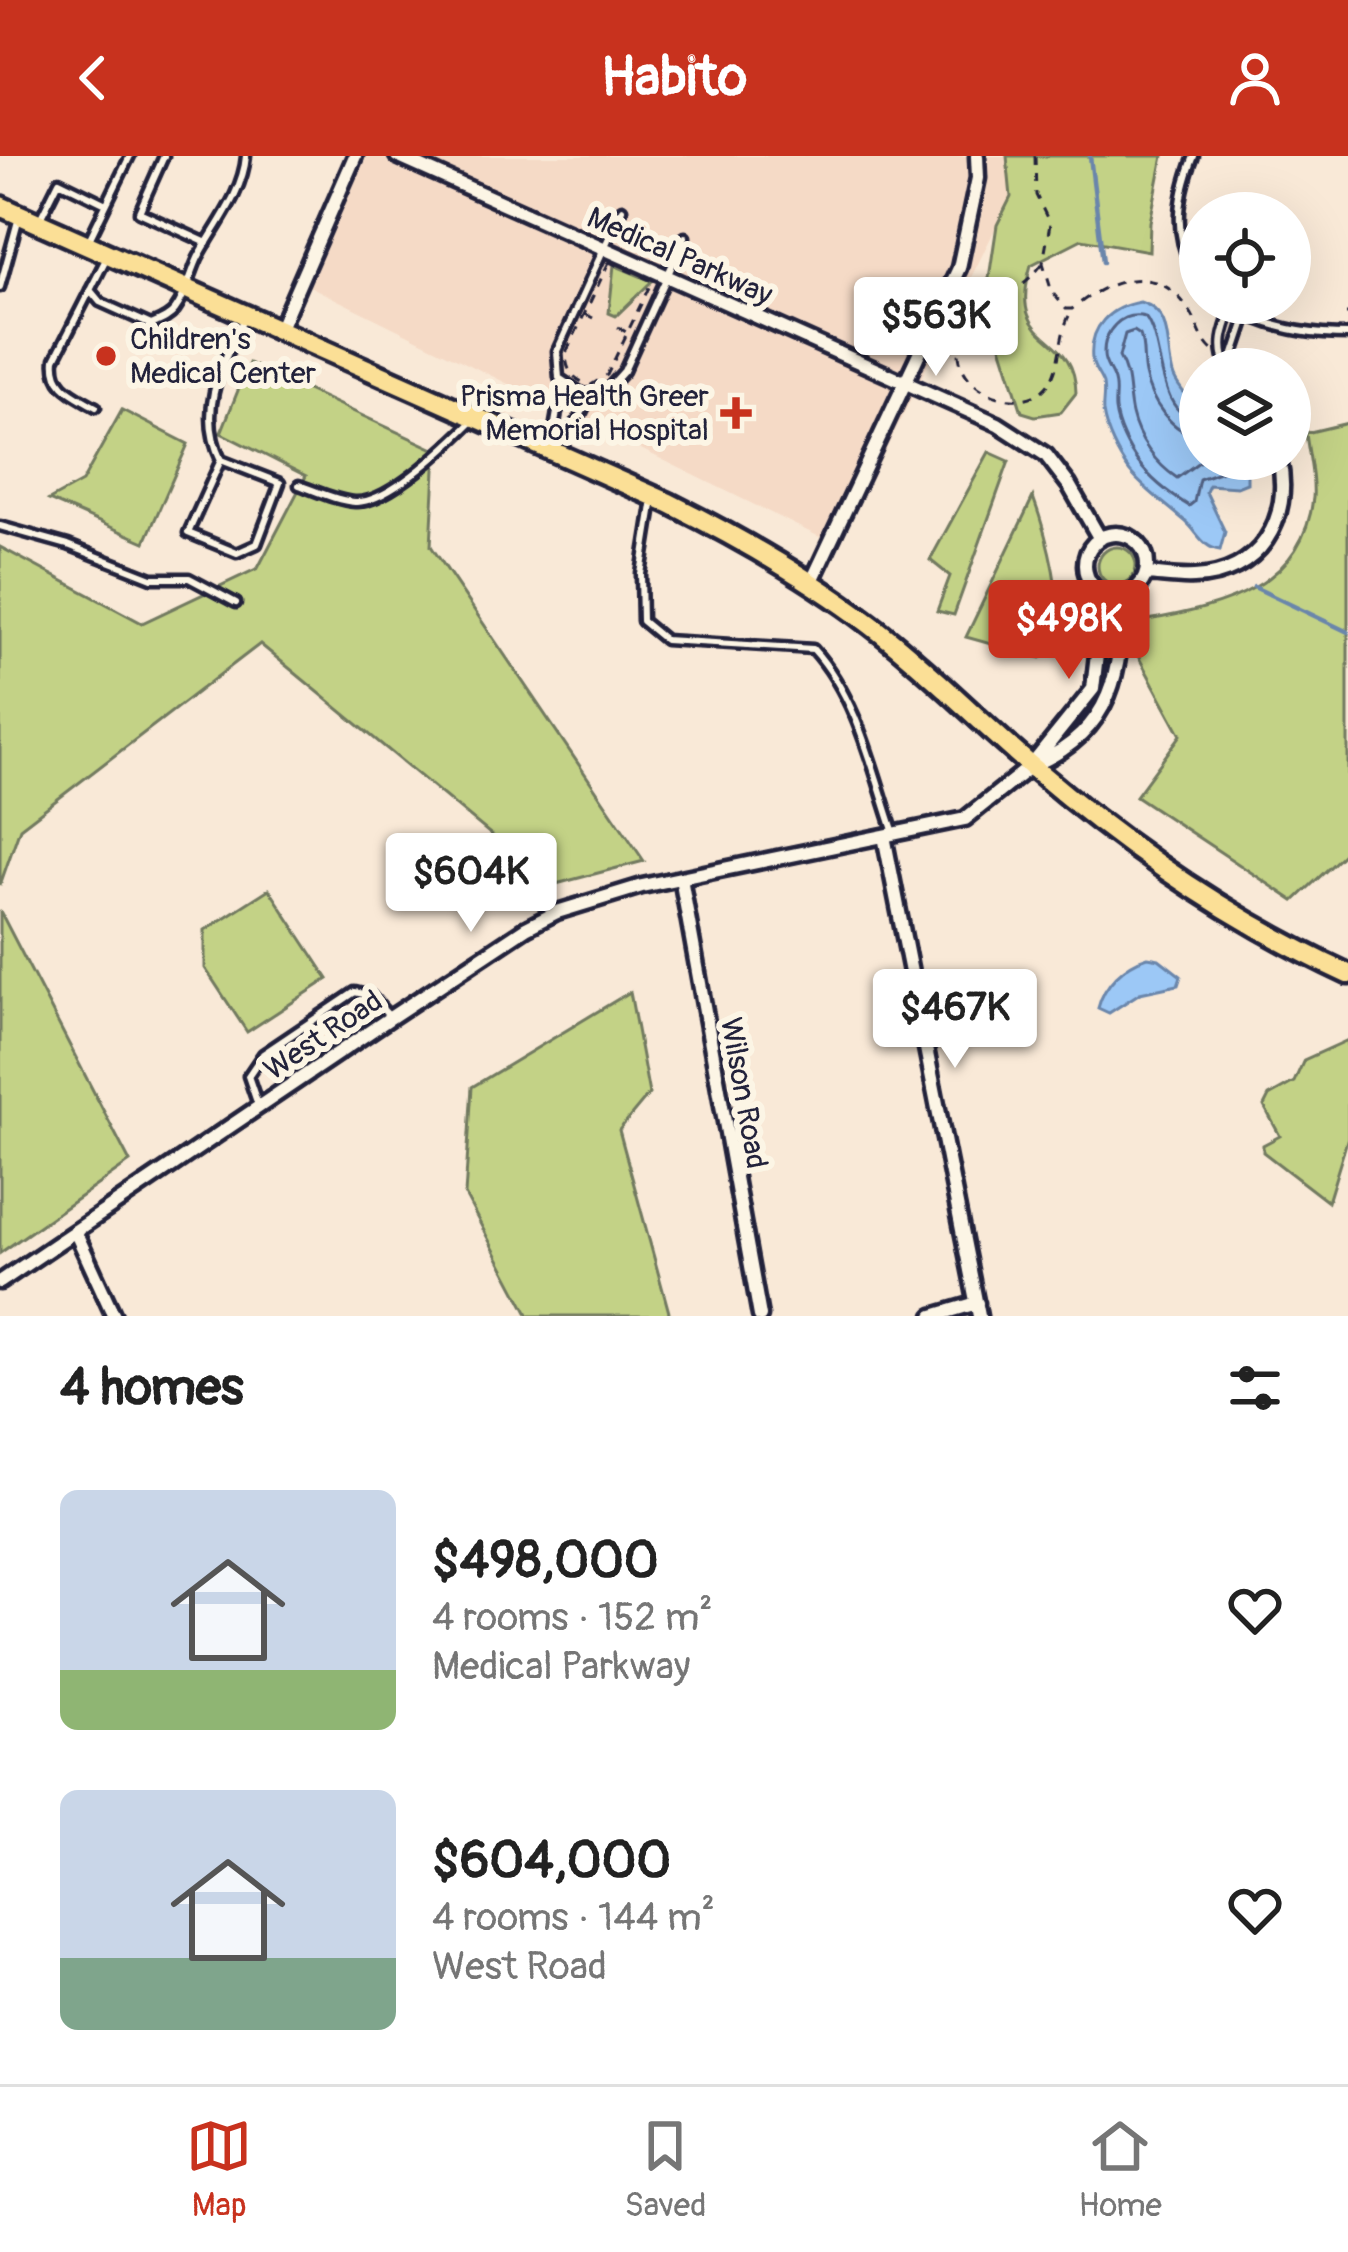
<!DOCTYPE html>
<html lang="en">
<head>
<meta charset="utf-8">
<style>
	body { margin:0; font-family:Pangolin,sans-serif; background:#f2f2f2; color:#222; height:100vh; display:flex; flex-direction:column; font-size:45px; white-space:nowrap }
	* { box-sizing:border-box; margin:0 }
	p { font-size:39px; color:#767676 }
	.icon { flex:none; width:66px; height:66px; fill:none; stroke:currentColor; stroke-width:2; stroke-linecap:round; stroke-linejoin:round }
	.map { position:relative; height:1160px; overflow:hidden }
	.sheet { display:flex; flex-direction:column; background:#fff; flex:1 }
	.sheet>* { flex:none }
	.fabs { position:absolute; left:1179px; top:36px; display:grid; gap:24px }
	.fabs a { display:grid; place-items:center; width:132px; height:132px; border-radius:50%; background:#fff; box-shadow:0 12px 48px #0002; font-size:60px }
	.price { position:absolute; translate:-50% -102px; padding:0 27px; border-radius:12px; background:#fff; color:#222; font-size:39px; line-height:78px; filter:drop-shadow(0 3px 6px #0008) }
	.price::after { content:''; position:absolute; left:50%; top:72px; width:36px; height:27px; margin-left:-18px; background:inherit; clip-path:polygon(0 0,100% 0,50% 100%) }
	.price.on { background:#c8321e; color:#fff }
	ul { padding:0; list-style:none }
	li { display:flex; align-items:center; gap:36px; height:300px; padding:0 60px }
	li span { display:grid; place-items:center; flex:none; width:336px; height:240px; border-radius:18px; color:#555 }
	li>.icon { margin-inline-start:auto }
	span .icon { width:144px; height:144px; fill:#fffc; stroke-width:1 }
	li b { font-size:51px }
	h2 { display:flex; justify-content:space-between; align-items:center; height:144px; padding:0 60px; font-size:51px }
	header { display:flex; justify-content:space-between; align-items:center; height:156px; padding:0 60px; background:#c8321e; color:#fff; font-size:54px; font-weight:700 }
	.dock { display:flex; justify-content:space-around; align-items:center; height:168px; border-top:3px solid #e0e0e0; background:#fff; font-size:33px; color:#767676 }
	.dock a { display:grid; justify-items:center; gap:6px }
	.dock .on { color:#c8321e }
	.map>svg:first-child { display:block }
</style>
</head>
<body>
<header><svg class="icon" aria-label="back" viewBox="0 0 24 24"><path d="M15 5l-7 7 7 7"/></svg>Habito<svg class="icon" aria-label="person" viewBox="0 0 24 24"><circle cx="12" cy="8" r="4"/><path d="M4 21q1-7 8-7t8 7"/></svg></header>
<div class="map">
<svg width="1348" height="1160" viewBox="0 0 1348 1160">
	<rect width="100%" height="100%" fill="#f9e9d7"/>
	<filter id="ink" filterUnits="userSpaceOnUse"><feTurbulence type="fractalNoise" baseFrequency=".00833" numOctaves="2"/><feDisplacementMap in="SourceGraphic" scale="24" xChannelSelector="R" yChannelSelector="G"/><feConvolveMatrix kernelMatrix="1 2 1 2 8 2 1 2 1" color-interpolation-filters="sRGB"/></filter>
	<g filter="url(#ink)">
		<path fill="#f5dac6" d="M358,0H1007L1011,41L838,390L299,125Z"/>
		<path fill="#c3d286" stroke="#727a60" stroke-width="3" d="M1007,0H1163L1150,66L1149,95L1082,83L1031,109C1006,195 1075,169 1076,237L1061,256L1035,260L1022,256L986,142L997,69L1011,41Z
			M614,109L652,125L616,160L609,157Z
			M249,207L436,294L431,390L644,705L552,729L260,488L20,672L0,729V391L142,467L258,412L306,320L221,277Z
			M122,254L188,288L145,386L49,344L82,326Z
			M1348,267V694L1294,745L1136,640L1181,579L1138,500L1148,464C1222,451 1303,431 1313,342C1315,322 1308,297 1306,277Z
			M989,296L1009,305L954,459L937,455L950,420L930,404Z
			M1033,341C1051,391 1060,437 1060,490L1041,502L966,481Z
			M1098 410a19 19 0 1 1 38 0a19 19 0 1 1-38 0Z
			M269,733L328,823L247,876L205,812V774Z
			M0,755L130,1006L0,1097Z
			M630,836L649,938L619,974L670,1160H529L465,1039L472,931Z
			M1348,884V981L1328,1046L1263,996V989L1280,980L1264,950L1269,940L1294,926L1304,904Z"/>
		<path fill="#9cc8f6" stroke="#6b86ab" stroke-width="3" d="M1140,146C1176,156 1164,195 1174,221C1180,236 1197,248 1200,263C1202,275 1200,291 1200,303H1227L1247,311V327L1237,331L1209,329L1206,336L1225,376L1220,394C1203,392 1198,377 1186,366C1167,349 1146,335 1130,316C1118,300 1106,276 1103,256C1102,247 1105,238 1103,228C1100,219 1093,213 1092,203C1089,170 1110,151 1140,146Z
			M1148,801L1159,803L1181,820L1178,829L1140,837L1109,857L1098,852C1104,828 1124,808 1148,801Z"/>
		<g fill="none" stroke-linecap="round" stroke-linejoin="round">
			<path stroke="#536486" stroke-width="3" d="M1200,265C1154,259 1166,188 1145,161C1121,155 1103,175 1104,199C1104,209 1112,216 1114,225C1117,235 1114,244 1115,254C1117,271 1128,293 1138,306C1151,324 1171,339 1189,350L1194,346L1199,323L1222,315L1224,303
				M1200,280C1172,278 1150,244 1145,218C1142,204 1145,192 1140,179L1134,175L1125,178L1119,201C1131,221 1127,237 1132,258C1138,284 1156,308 1177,322L1203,303"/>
			<path stroke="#6b86ab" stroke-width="4.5" d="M1090,0L1103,106
				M1254,431L1348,476"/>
			<g stroke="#22223b" stroke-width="15">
				<path id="service" d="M164,0L139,56L207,87
					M1194,0C1177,44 1171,84 1200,124
					M622,53L557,195L559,222L583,238L605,236L624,215L685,81
					M41,61L59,25L106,48
					M88,86L130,0
					M0,131L19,61
					M90,134L100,146L151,169C160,165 169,162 175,154C186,140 190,119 198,102C215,70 243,37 246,0
					M1225,147C1263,171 1304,179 1348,179
					M1228,213C1216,189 1225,171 1234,147
					M1229,213L1251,147
					M96,251C74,238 52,231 55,203L108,99
					M551,290L557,256L568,231
					M553,291L578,265L590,239
					M221,304L280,327L257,388L237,397L188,377L221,304C196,253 223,207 245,160
					M299,329C316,335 337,345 355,346C389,348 451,287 475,263
					M653,343L641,418L642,465L665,484L813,493C858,542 873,616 894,677
					M0,370L68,389L152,422H189L236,447
					M259,952L248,920L263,898L355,836L371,840L388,859"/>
			</g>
			<g stroke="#22223b" stroke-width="21">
				<path id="minor" d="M397,0L998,268L1046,299L1069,329L1100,383
					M280,172L355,0
					M1085 409a31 31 0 1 1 62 0a31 31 0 1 1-62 0Z
					M1147,418C1162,419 1178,422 1194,421C1259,419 1293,363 1279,303
					M811,427L959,112L978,22L977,0
					M1038,607C1112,574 1122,516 1122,440
					M884,680L979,1160
					M681,722L760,1160
					M75,1075L114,1160
					M0,1126L390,862L526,772L557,756L642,730L965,663L1031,610L1093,533L1104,438
					M933,1160L977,1147"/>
			</g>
			<g stroke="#22223b" stroke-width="27">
				<path id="primary" d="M0,50L669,347C739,382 808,421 871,469C930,514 980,567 1036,614C1132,696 1233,765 1348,818"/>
			</g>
			<path stroke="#22223b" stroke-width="3" stroke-dasharray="9 9" stroke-linecap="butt" d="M1035,0L1036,39L1050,68L1043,107L1052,136L1066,153H1072C1109,123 1157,105 1189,154C1199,168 1199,183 1213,195
				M609,106L652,125L607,219L591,229C573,224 566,215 566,197Z
				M1042,108C1022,138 973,150 961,185C947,228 1012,260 1043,234C1063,217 1057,179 1071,156
				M585,158L597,164
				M1346,158H1348
				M618,171L629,178"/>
			<use href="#service" stroke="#fcf5e5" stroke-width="6"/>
			<use href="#minor" stroke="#fcf5e5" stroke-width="12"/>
			<use href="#primary" stroke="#fbdf96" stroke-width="18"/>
		</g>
	</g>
	<g fill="#c8321e" stroke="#fcf5e5" stroke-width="4.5">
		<circle cx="106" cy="200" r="12"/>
		<path d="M730 239h12v12h12v12h-12v12h-12v-12h-12v-12h12z"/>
	</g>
	<g text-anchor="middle" stroke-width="12" stroke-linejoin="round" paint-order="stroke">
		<g font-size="30" fill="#22223b" stroke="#fcf5e5">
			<text transform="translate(680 100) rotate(24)" y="10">Medical Parkway</text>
			<text transform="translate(323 879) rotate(-34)" y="10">West Road</text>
			<text transform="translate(744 937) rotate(80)" y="10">Wilson Road</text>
		</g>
		<g font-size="30" fill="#22223b" stroke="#fcf5e5" text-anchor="start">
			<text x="130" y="193">Children's<tspan x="130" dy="34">Medical Center</tspan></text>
			<text x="709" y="250" text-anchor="end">Prisma Health Greer<tspan x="709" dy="34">Memorial Hospital</tspan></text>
		</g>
	</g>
</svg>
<div class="fabs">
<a><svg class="icon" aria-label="locate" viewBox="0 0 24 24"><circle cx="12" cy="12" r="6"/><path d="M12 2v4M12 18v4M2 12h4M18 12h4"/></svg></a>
<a><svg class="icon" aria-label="layers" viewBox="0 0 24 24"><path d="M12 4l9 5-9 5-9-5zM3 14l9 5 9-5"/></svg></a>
</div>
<b class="price" style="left:936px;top:223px">$563K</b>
<b class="price on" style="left:1069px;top:526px">$498K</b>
<b class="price" style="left:471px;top:779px">$604K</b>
<b class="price" style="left:955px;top:915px">$467K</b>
</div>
<section class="sheet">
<h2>4 homes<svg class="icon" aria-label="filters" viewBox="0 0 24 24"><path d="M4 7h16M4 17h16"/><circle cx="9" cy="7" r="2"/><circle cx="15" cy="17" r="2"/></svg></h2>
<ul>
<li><span style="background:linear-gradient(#c9d6e8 75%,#8fb573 0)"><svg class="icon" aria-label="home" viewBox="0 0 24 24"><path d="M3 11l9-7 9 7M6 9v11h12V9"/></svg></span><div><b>$498,000</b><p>4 rooms · 152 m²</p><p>Medical Parkway</p></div><svg class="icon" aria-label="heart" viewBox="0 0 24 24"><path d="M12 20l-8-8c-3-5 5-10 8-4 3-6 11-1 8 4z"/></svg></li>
<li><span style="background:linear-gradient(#c9d6e8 70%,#7fa58c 0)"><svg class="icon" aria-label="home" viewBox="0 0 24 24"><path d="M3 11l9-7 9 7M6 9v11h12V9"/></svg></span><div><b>$604,000</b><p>4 rooms · 144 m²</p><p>West Road</p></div><svg class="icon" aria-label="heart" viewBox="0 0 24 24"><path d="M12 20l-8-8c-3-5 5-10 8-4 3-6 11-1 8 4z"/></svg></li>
</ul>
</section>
<nav class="dock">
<a class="on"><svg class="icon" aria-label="map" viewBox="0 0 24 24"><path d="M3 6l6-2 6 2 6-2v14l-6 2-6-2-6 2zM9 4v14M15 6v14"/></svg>Map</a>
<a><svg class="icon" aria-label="saved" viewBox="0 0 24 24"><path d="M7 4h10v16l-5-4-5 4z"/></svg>Saved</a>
<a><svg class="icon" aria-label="home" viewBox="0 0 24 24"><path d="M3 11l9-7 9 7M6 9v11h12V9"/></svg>Home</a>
</nav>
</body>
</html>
